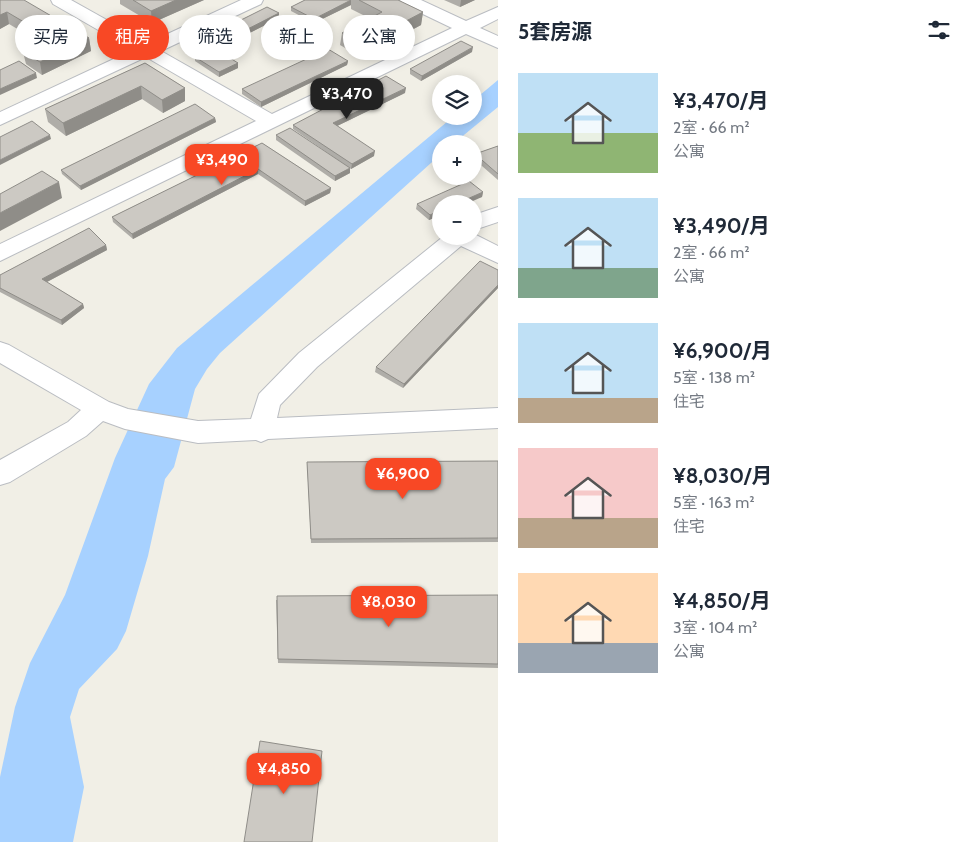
<!DOCTYPE html>
<html lang="zh">
<head>
<meta charset="utf-8">
<style>
	body { margin:0; font-family:Cabin,"Noto Sans SC",sans-serif; background:#f6f6f7; color:#1f2937; height:100vh; display:flex; flex-direction:column; font-size:19px; white-space:nowrap }
	* { box-sizing:border-box; margin:0 }
	p { font-size:16px; color:#747a83 }
	.icon { flex:none; width:28px; height:28px; fill:none; stroke:currentColor; stroke-width:2; stroke-linecap:round; stroke-linejoin:round }
	.map { position:relative; flex:1; overflow:hidden }
	.drawer { display:flex; flex-direction:column; background:#fff; width:475px }
	.drawer>* { flex:none }
	.guide { position:absolute; left:15px; top:15px; width:408px; height:45px; display:flex; gap:10px }
	.tools { position:absolute; left:432px; top:75px; display:grid; gap:10px }
	.tools a { display:grid; place-items:center; width:50px; height:50px; border-radius:50%; background:#fff; box-shadow:0 2px 12px #0003; font-size:25px }
	.price { position:absolute; translate:-50% -42px; padding:0 11px; border-radius:10px; background:#f84825; color:#fff; font-size:16px; line-height:32px; filter:drop-shadow(0 1px 2px #0008) }
	.price::after { content:''; position:absolute; left:50%; top:30px; width:15px; height:11px; margin-left:-8px; background:inherit; clip-path:polygon(0 0,100% 0,50% 100%) }
	.price.selected { background:#222; color:#fff }
	ul { padding:0; list-style:none }
	li { display:flex; align-items:center; gap:15px; height:125px; padding:0 20px }
	li span { display:grid; place-items:center; flex:none; width:140px; height:100px; border-radius:0px; color:#555 }
	li>.icon { margin-inline-start:auto }
	span .icon { width:60px; height:60px; fill:#fffc; stroke-width:1 }
	li b { font-size:21px }
	h2 { display:flex; justify-content:space-between; align-items:center; height:60px; padding:0 20px; font-size:21px }
	.tag { padding:0 18px; border-radius:22px; background:#fff; box-shadow:0 2px 12px #0003; font-size:18px; line-height:45px }
	.tag.selected { background:#f84825; color:#fff }
	main { display:flex; flex:1; min-height:0 }
	.map>svg:first-child { display:block }
</style>
</head>
<body>
<main>
<div class="map">
<svg width="498" height="842" viewBox="0 0 498 842">
	<rect width="100%" height="100%" fill="#f1efe6"/>
	<path fill="#a7d1ff" d="M498,80V107L453,144H441V154L220,353L207,369L195,389L174,467L165,479L148,556L126,631L117,649L79,689L70,717L84,787L73,842H0V777L15,707L30,663L65,595L115,458L149,384L177,348L454,116H474V100Z"/>
	<g fill="none" stroke-linecap="round" stroke-linejoin="round">
		<g stroke="#babdc2" stroke-width="2">
			<path id="minor" d="M51,0H71L148,43L241,0H263L261,4L161,51L272,114L452,28L402,4L400,0H421L466,21L498,7V19L480,28L498,36V48L466,34L0,261V244L256,121L146,57L0,125V112L133,50L53,4Z
				M498,207V222L474,230V215Z
				M474,234L498,246V263L461,246L317,367L280,405L277,418L498,408V428L268,439L261,442L256,440L198,443L125,429L103,421L86,436L10,482L0,485V460L68,422L81,410L0,363V342L9,345L109,402L128,409L198,421L251,419L259,394L299,353L444,236H474Z"/>
		</g>
		<use href="#minor" fill="#fff" fill-rule="evenodd"/>
	</g>
	<path fill="#afada8" d="M0,0L89,38L91,51L42,75L26,64L23,52L41,43L9,24L0,29Z
		M120,0H204L152,23L120,4Z
		M305,0H398L423,12L421,25L361,57L340,45L342,33L369,18L351,9V5L314,23L291,11V7Z
		M444,0H475L460,7Z
		M279,13V18L216,50L238,63V68L219,77L195,61V57L187,52V47Z
		M472,52L421,81L410,74V69Z
		M348,61L347,65L261,107L242,94V89Z
		M145,63L185,88V101L163,113L142,99L66,136L48,122L45,109Z
		M405,93L337,126L374,156L351,169L293,129V125Z
		M215,118L216,122L81,190L62,174L61,170Z
		M276,135L350,173L335,181L276,140Z
		M262,143L331,188L330,193L305,206L258,174L133,239L113,222L112,217Z
		M498,146V180L474,159L475,154Z
		M483,192L482,197L441,204V215L429,220L416,209L417,204Z
		M106,245L107,250L47,282L83,304L84,308L62,325L0,292V275Z
		M498,270V288L403,388L375,372L376,367Z
		M498,461V542L311,543L307,462Z
		M498,595V668L278,663L276,600Z"/>
	<path fill="#8f8d88" d="M176,0H204L152,23L151,11Z
		M351,0V5L314,23V19Z
		M461,0H475L460,7Z
		M7,12L9,24L0,29V15Z
		M423,12L421,25L361,57L363,44Z
		M279,13V18L199,59V54Z
		M89,38L91,51L42,75L40,62Z
		M473,47L472,52L421,81L422,76Z
		M348,61L347,65L261,107V102Z
		M238,63V68L219,77V72Z
		M36,73L37,78L0,95V89Z
		M141,86L142,99L66,136L63,123Z
		M185,88V101L163,113L162,100Z
		M406,88L405,93L333,128V123Z
		M215,118L216,122L81,190L80,186Z
		M50,135L51,139L0,165V160Z
		M375,151L374,156L351,169L352,164Z
		M350,168V173L335,181V176Z
		M258,169V174L133,239L132,234Z
		M59,182L62,198L0,231V213Z
		M331,188L330,193L305,206V201Z
		M483,192L482,197L466,204H456Z
		M441,210V215L429,220L430,215Z
		M106,245L107,250L43,284L42,279Z
		M498,285V288L403,388L404,384Z
		M83,304L84,308L62,325L61,320Z"/>
	<path fill="#ccc9c3" stroke="#8f8d88" d="M0,0H24L89,38L40,62L23,52L51,38L7,12L0,15Z
		M133,0H176L151,11Z
		M305,0H351L314,19L291,7Z
		M359,0H398L423,12L363,44L342,33L382,12Z
		M267,7L279,13L199,54L187,47Z
		M461,41L473,47L422,76L410,69Z
		M214,48L238,63L219,72L195,57Z
		M328,49L348,61L261,102L242,89Z
		M19,61L36,73L0,89V70Z
		M145,63L185,88L162,100L141,86L63,123L45,109Z
		M386,76L406,88L333,123L375,151L352,164L293,125Z
		M195,104L215,118L80,186L61,170Z
		M32,121L50,135L0,160V137Z
		M290,128L350,168L335,176L276,135Z
		M262,143L331,188L305,201L258,169L132,234L112,217Z
		M498,146V174L475,154Z
		M42,171L59,182L0,213V194Z
		M469,181L483,192L456,204H441V210L430,215L417,204Z
		M89,228L106,245L42,279L83,304L61,320L0,288V275Z
		M480,261L498,270V285L404,384L376,367Z
		M498,461V538L311,539L307,462Z
		M498,595V664L278,659L277,596Z
		M260,741L322,751L312,842H244Z"/>
</svg>
<div class="tools">
<a><svg class="icon" aria-label="layers" viewBox="0 0 24 24"><path d="M12 4l9 5-9 5-9-5zM3 14l9 5 9-5"/></svg></a>
<a>+</a>
<a>−</a>
</div>
<b class="price selected" style="left:347px;top:120px">¥3,470</b>
<b class="price" style="left:222px;top:186px">¥3,490</b>
<b class="price" style="left:403px;top:500px">¥6,900</b>
<b class="price" style="left:389px;top:628px">¥8,030</b>
<b class="price" style="left:284px;top:795px">¥4,850</b>
<div class="guide">
<a class="tag">买房</a>
<a class="tag selected">租房</a>
<a class="tag">筛选</a>
<a class="tag">新上</a>
<a class="tag">公寓</a>
</div>
</div>
<section class="drawer">
<h2>5套房源<svg class="icon" aria-label="filters" viewBox="0 0 24 24"><path d="M4 7h16M4 17h16"/><circle cx="9" cy="7" r="2"/><circle cx="15" cy="17" r="2"/></svg></h2>
<ul>
<li><span style="background:linear-gradient(#bfe0f5 60%,#8fb573 0)"><svg class="icon" aria-label="home" viewBox="0 0 24 24"><path d="M3 11l9-7 9 7M6 9v11h12V9"/></svg></span><div><b>¥3,470/月</b><p>2室 · 66 m²</p><p>公寓</p></div></li>
<li><span style="background:linear-gradient(#bfe0f5 70%,#7fa58c 0)"><svg class="icon" aria-label="home" viewBox="0 0 24 24"><path d="M3 11l9-7 9 7M6 9v11h12V9"/></svg></span><div><b>¥3,490/月</b><p>2室 · 66 m²</p><p>公寓</p></div></li>
<li><span style="background:linear-gradient(#bfe0f5 75%,#b9a48a 0)"><svg class="icon" aria-label="home" viewBox="0 0 24 24"><path d="M3 11l9-7 9 7M6 9v11h12V9"/></svg></span><div><b>¥6,900/月</b><p>5室 · 138 m²</p><p>住宅</p></div></li>
<li><span style="background:linear-gradient(#f6c9c9 70%,#b9a48a 0)"><svg class="icon" aria-label="home" viewBox="0 0 24 24"><path d="M3 11l9-7 9 7M6 9v11h12V9"/></svg></span><div><b>¥8,030/月</b><p>5室 · 163 m²</p><p>住宅</p></div></li>
<li><span style="background:linear-gradient(#ffd9b3 70%,#9aa5b1 0)"><svg class="icon" aria-label="home" viewBox="0 0 24 24"><path d="M3 11l9-7 9 7M6 9v11h12V9"/></svg></span><div><b>¥4,850/月</b><p>3室 · 104 m²</p><p>公寓</p></div></li>
</ul>
</section>
</main>
</body>
</html>
